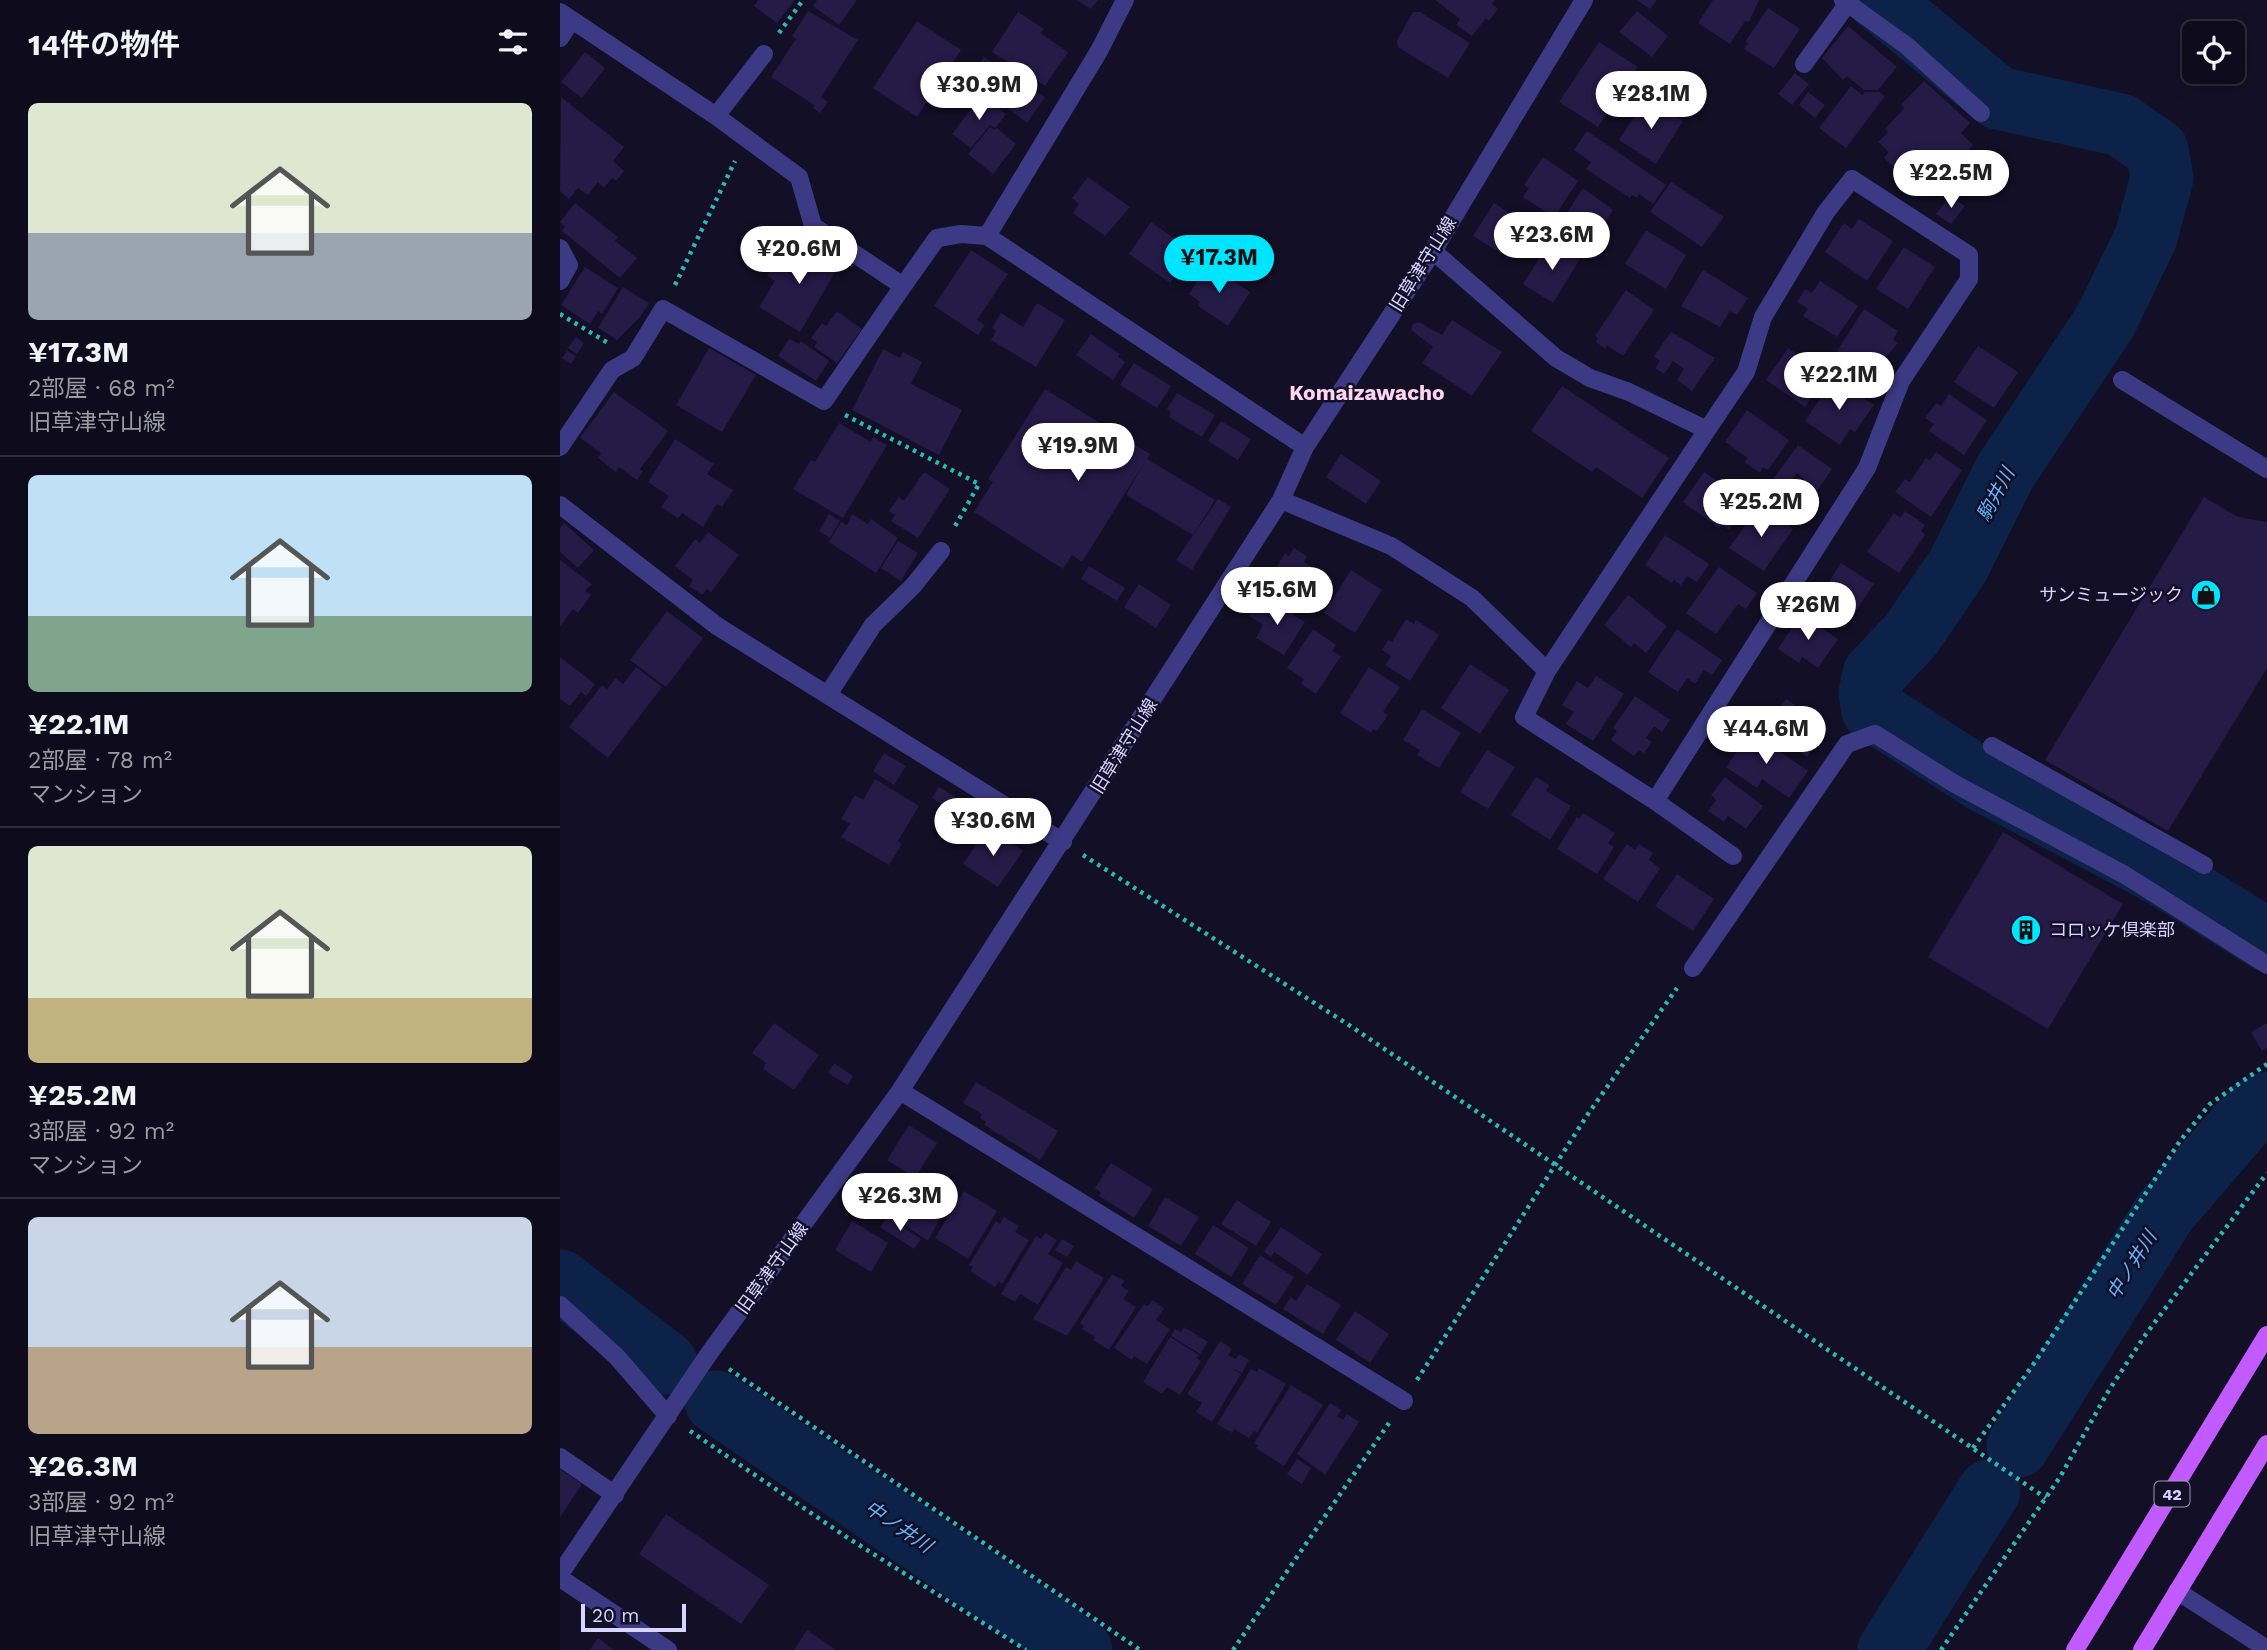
<!DOCTYPE html>
<html lang="ja">
<head>
<meta charset="utf-8">
<style>
	body { margin:0; font-family:"Work Sans","Noto Sans JP",sans-serif; background:#1c1929; color:#f1f3f6; height:100vh; display:flex; flex-direction:column; font-size:26px; white-space:nowrap }
	* { box-sizing:border-box; margin:0 }
	p { font-size:23px; color:#9b9ba3 }
	.icon { flex:none; width:38px; height:38px; fill:none; stroke:currentColor; stroke-width:2; stroke-linecap:round; stroke-linejoin:round }
	.map { position:relative; flex:1; overflow:hidden }
	.panel { display:flex; flex-direction:column; background:#0e0b1c; width:560px }
	.panel>* { flex:none }
	.controls { position:absolute; left:1622px; top:21px; display:grid; gap:14px }
	.controls a { display:grid; place-items:center; width:63px; height:63px; border-radius:10px; background:#0e0b1c; box-shadow:0 4px 18px #0003,0 0 0 2px #2e2b3b; font-size:35px }
	.scale { position:absolute; left:21px; bottom:18px; width:105px; box-sizing:border-box; padding-left:7px; border:4px solid #d9d4ff; border-top:0; font-size:19px; line-height:24px; white-space:nowrap; color:#d9d4ff; -webkit-text-stroke:5px #130f26; paint-order:stroke }
	.price { position:absolute; translate:-50% -60px; padding:0 16px; border-radius:24px; background:#fff; color:#222; font-size:23px; line-height:46px; filter:drop-shadow(0 2px 4px #0008) }
	.price::after { content:''; position:absolute; left:50%; top:42px; width:21px; height:16px; margin-left:-10px; background:inherit; clip-path:polygon(0 0,100% 0,50% 100%) }
	.price.selected { background:#00e5ff; color:#111 }
	ul { padding:0; list-style:none }
	li { display:grid; align-content:center; gap:14px; height:371px; padding:0 28px }
	li+li { border-top:2px solid #2e2b3b }
	li span { display:grid; place-items:center; height:217px; border-radius:10px; color:#555 }
	li>.icon { margin-inline-start:auto }
	span .icon { width:126px; height:126px; fill:#fffc; stroke-width:1 }
	li b { font-size:30px }
	h2 { display:flex; justify-content:space-between; align-items:center; height:84px; padding:0 28px; font-size:30px }
	main { display:flex; flex:1; min-height:0 }
	.map>svg:first-child { display:block }
</style>
</head>
<body>
<main>
<section class="panel">
<h2>14件の物件<svg class="icon" aria-label="filters" viewBox="0 0 24 24"><path d="M4 7h16M4 17h16"/><circle cx="9" cy="7" r="2"/><circle cx="15" cy="17" r="2"/></svg></h2>
<ul>
<li><span style="background:linear-gradient(#dfe7d0 60%,#9aa5b1 0)"><svg class="icon" aria-label="home" viewBox="0 0 24 24"><path d="M3 11l9-7 9 7M6 9v11h12V9"/></svg></span><div><b>¥17.3M</b><p>2部屋 · 68 m²</p><p>旧草津守山線</p></div></li>
<li><span style="background:linear-gradient(#bfe0f5 65%,#7fa58c 0)"><svg class="icon" aria-label="home" viewBox="0 0 24 24"><path d="M3 11l9-7 9 7M6 9v11h12V9"/></svg></span><div><b>¥22.1M</b><p>2部屋 · 78 m²</p><p>マンション</p></div></li>
<li><span style="background:linear-gradient(#dfe7d0 70%,#c2b280 0)"><svg class="icon" aria-label="home" viewBox="0 0 24 24"><path d="M3 11l9-7 9 7M6 9v11h12V9"/></svg></span><div><b>¥25.2M</b><p>3部屋 · 92 m²</p><p>マンション</p></div></li>
<li><span style="background:linear-gradient(#c9d6e8 60%,#b9a48a 0)"><svg class="icon" aria-label="home" viewBox="0 0 24 24"><path d="M3 11l9-7 9 7M6 9v11h12V9"/></svg></span><div><b>¥26.3M</b><p>3部屋 · 92 m²</p><p>旧草津守山線</p></div></li>
</ul>
</section>
<div class="map">
<svg width="1707" height="1650" viewBox="0 0 1707 1650">
	<rect width="100%" height="100%" fill="#130f26"/>
	<g fill="none" stroke-linecap="round" stroke-linejoin="round">
		<path stroke="#0c2248" stroke-width="63" d="M1319,0L1438,98L1561,125L1597,150L1602,178L1586,237L1546,320L1445,472L1398,566L1351,635L1314,674L1310,694L1313,710L1422,780L1601,874L1707,940
			M0,1281L106,1363
			M156,1402L521,1650
			M1458,1446L1605,1212L1692,1111L1707,1103
			M1329,1650L1429,1491"/>
	</g>
	<path fill="#241b47" d="M198,0H235L217,23L194,6Z
		M257,0H297L279,25L253,6Z
		M517,0H538L531,9Z
		M875,0H935L932,4L938,9L929,21L926,18L912,36L896,25L900,19Z
		M1077,0H1097L1090,9Z
		M1153,0H1199L1189,22L1185,21L1170,44L1138,23Z
		M1208,8L1240,29L1214,68L1184,49L1188,43L1185,42Z
		M248,11L298,40L261,97L268,102L260,113L253,108L254,105L211,77L236,39L232,36Z
		M1077,11L1108,36L1092,57L1059,32Z
		M458,12L484,29L480,33L508,52L485,86L432,52Z
		M853,12H860L910,43L888,78L838,47L837,40Z
		M357,21L401,50L389,68L399,74L387,91L378,85L357,117L313,88Z
		M1288,26L1337,67L1318,90H1304L1287,76L1283,80L1262,58Z
		M1039,42L1078,67L1038,127L999,102Z
		M25,52L45,68L22,98L1,82Z
		M424,57L485,97L467,123L408,78Z
		M1235,73L1249,84L1232,105L1218,94Z
		M1364,81L1410,123L1401,133L1413,145L1395,165L1386,157L1362,182L1346,168L1341,174L1324,158L1329,152L1318,142L1328,132L1325,129L1344,108L1341,105Z
		M1291,86L1302,95L1305,92H1319L1325,96L1286,148L1259,128Z
		M1248,92L1265,105L1255,118L1239,105Z
		M422,95L446,114L435,128L430,125L411,148L392,134Z
		M1,97L64,147L53,161L64,171L56,181L52,178L44,188L38,182L28,195L18,188L9,199L0,191Z
		M1086,98L1123,121L1096,164L1059,140Z
		M430,127L435,130L437,128L456,144L433,174L408,154Z
		M1027,131L1106,185L1093,204L1079,194L1077,198L1072,195L1070,198L1026,169L1031,162L1014,150Z
		M983,157L1018,181L994,217L963,197L969,188L964,185Z
		M528,177L570,207L545,236L513,213L519,204L512,198Z
		M1111,182L1164,217L1142,247L1090,212Z
		M1023,188L1053,210L1029,247L996,230Z
		M1390,196L1405,206L1391,224L1376,214Z
		M15,203L58,237L55,241L77,258L60,278L2,231L5,227L0,222Z
		M934,203L963,222L942,254L913,236Z
		M1299,219L1333,241L1307,281L1265,252L1284,223L1292,229Z
		M591,222L632,251L610,283L569,254Z
		M1086,230L1126,255L1106,289L1065,264Z
		M240,240L280,264L240,332L199,307L215,281L207,276L212,268L220,272Z
		M991,240L1020,259L993,303L963,284Z
		M1344,247L1375,267L1348,309L1316,289Z
		M411,250L448,274L417,320L425,325L418,335L374,306Z
		M648,264L690,292L668,326L638,306L640,302L629,294Z
		M25,267L58,288L42,314L38,311L30,324L1,305Z
		M1143,270L1188,298L1177,315L1170,311L1160,327L1121,306Z
		M1260,281L1298,306L1277,337L1243,316L1248,309L1237,302L1245,289L1252,293Z
		M63,287L89,303L80,317L57,340L38,328Z
		M1066,290L1094,310L1063,356L1047,345L1045,349L1036,342L1038,338L1035,336Z
		M477,303L505,320L476,367L431,340L436,331L432,328L441,313L463,327Z
		M1304,309L1338,331L1333,340L1338,343L1315,370L1299,359L1296,363L1277,351Z
		M277,311L302,329L277,363L254,347L257,342L251,338L262,323L266,326Z
		M892,320L942,352L912,396L862,363L873,347L851,330L853,324L859,322L882,335Z
		M1111,332L1155,358L1132,391L1117,380L1124,369L1113,361L1104,374L1095,368L1100,361L1094,356Z
		M531,334L560,354L558,357L565,362L553,380L516,355Z
		M16,337L24,343L17,354L8,348Z
		M229,339L239,344L241,341L269,361L256,381L218,356Z
		M1418,346L1458,372L1434,408L1394,382Z
		M149,348L196,375L162,432L116,405Z
		M1228,348L1267,375L1245,407L1206,380Z
		M323,349L340,358L343,352L362,362L351,384L402,410L379,455L292,410Z
		M7,351L16,356L11,364L2,358Z
		M574,363L611,386L597,408L560,385Z
		M1274,378L1314,405L1295,432L1290,429L1280,445L1245,421Z
		M1002,386L1109,458L1082,498L1036,467L1032,472L971,431Z
		M485,389L590,454L587,459L655,500L633,535L566,495L584,463L522,562L512,555L503,569L414,512L433,482L428,479Z
		M54,392L108,431L80,469L83,471L77,480L59,467L56,472L38,458L41,453L20,438Z
		M617,393L655,415L642,437L609,417L611,412L607,409Z
		M1389,394L1427,420L1404,455L1369,431L1374,424L1365,418L1376,403L1381,406Z
		M1187,410L1229,440L1208,470L1203,467L1200,473L1184,462L1188,458L1165,442Z
		M661,421L691,439L678,460L648,441Z
		M279,423L311,442L313,437L327,445L283,518L233,489L251,460L255,462Z
		M115,439L154,464L147,474L173,490L162,507L157,504L143,527L122,513L118,518L101,507L109,496L88,482Z
		M1238,445L1272,469L1248,504L1237,496L1247,482L1237,473L1228,485L1237,491L1228,504L1206,489Z
		M1376,452L1402,470L1371,517L1335,492L1345,479L1350,482L1366,458L1370,460Z
		M781,454L821,481L806,504L766,477Z
		M364,472L390,489L358,538L331,521L335,515L329,511L339,497L344,501Z
		M1144,472L1189,503L1169,530L1162,525L1159,528L1123,502Z
		M1644,497L1678,517L1707,522V668L1608,831L1485,760Z
		M658,499L671,507L632,570L616,560Z
		M1199,506L1233,529L1204,571L1169,548Z
		M1345,511L1365,525L1361,531L1365,535L1339,573L1307,552L1334,513L1340,518Z
		M269,514L280,521L270,538L259,531Z
		M292,514L308,524L311,519L338,538L316,573L269,542L281,522L287,525Z
		M4,523L34,550L18,568L0,552V528Z
		M148,532L179,555L151,592L147,589L142,595L129,586L133,580L115,566L135,539L140,543Z
		M1105,535L1149,564L1137,582L1127,576L1121,585L1114,580L1112,583L1085,565Z
		M338,541L358,553L341,581L321,568Z
		M734,548L747,556L744,562L773,580L753,613L706,584L725,553L729,556Z
		M0,560L32,584L25,591L31,595L18,613L13,609L0,626Z
		M1281,563L1314,584L1284,628L1253,607Z
		M529,566L565,588L557,601L521,579Z
		M1159,567L1197,593L1186,609L1178,604L1156,634L1126,613Z
		M791,570L822,590L795,633L764,613Z
		M579,584L611,605L596,628L564,607Z
		M1068,595L1107,626L1086,653L1074,643L1071,647L1044,625Z
		M708,600L745,622L724,655L696,638L703,625L689,616L695,607L701,611Z
		M107,611L143,638L106,687L70,660Z
		M1241,614L1278,639L1258,668L1242,657L1239,663L1218,649Z
		M846,619L854,624L856,620L879,635L850,681L825,665L831,656L822,650L828,640L832,642Z
		M753,629L776,645L772,651L781,656L756,694L741,684L744,679L727,668Z
		M1117,629L1162,660L1152,675L1144,670L1135,684L1127,678L1118,692L1088,672Z
		M0,657L35,684L26,696L21,692L10,706L0,699Z
		M910,664L949,690L920,734L881,708Z
		M76,667L102,687L48,758L9,727L42,685L47,689L56,678L63,684Z
		M809,667L840,687L823,712L828,715L817,731L813,729L811,733L780,713Z
		M1036,676L1064,694L1033,741L1006,724L1014,712L1002,705L1017,681L1028,688Z
		M1075,696L1110,720L1102,732L1094,726L1086,738L1092,742L1084,753L1079,750L1074,756L1051,740L1057,731L1053,728Z
		M1226,699L1268,728L1247,757L1205,727Z
		M862,709L901,733L879,768L857,755L860,750L843,740Z
		M1191,732L1248,771L1229,798L1202,779L1197,788L1166,767Z
		M927,750L955,767L928,809L900,792Z
		M324,753L346,766L334,785L313,771Z
		M976,777L989,785L986,791L1011,806L990,840L951,815Z
		M1165,777L1203,806L1186,829L1168,816L1164,822L1148,811L1156,800L1151,795Z
		M315,779L359,806L338,841L342,844L329,865L281,837L290,824L281,819L295,795L303,800Z
		M379,787L400,800L392,811L372,798Z
		M1023,813L1055,833L1048,843L1054,847L1037,874L997,849L1017,817L1019,819Z
		M432,830L463,851L438,887L403,864L426,831L430,834Z
		M1443,832L1563,904L1488,1029L1368,957Z
		M1067,844L1075,850L1079,844L1093,853L1089,860L1100,868L1078,902L1043,879Z
		M1117,874L1154,899L1133,931L1095,906Z
		M214,1023L259,1055L234,1090L203,1069L206,1063L192,1053Z
		M1707,1023V1048L1702,1051L1691,1032Z
		M274,1063L293,1076L288,1085L268,1073Z
		M416,1082L498,1131L480,1160L424,1125L426,1122L420,1118L422,1114L403,1103Z
		M349,1125L377,1143L355,1178L327,1160Z
		M551,1163L593,1189L574,1218L539,1196L541,1193L535,1188Z
		M335,1175L385,1209L368,1241L328,1214L336,1203L322,1194Z
		M310,1179L323,1188L319,1195L332,1204L324,1217L296,1199Z
		M404,1191L437,1211L408,1259L375,1238Z
		M605,1197L639,1217L621,1246L588,1226Z
		M677,1200L711,1222L696,1246L661,1224Z
		M327,1217L361,1239L354,1249L320,1227Z
		M444,1217L459,1226L455,1232L469,1240L442,1284L439,1281L435,1287L410,1271L413,1267L409,1265L436,1221L440,1224Z
		M292,1221L328,1243L311,1272L275,1250Z
		M653,1225L689,1248L671,1277L635,1254Z
		M721,1227L762,1254L748,1275L714,1252L711,1257L704,1252Z
		M485,1233L497,1240L488,1254L503,1263L478,1305L460,1294L455,1302L441,1294L476,1236L481,1239Z
		M502,1239L514,1246L507,1257L495,1250Z
		M700,1255L734,1277L716,1305L682,1284Z
		M516,1261L544,1278L507,1336L473,1319L506,1267L511,1270Z
		M552,1274L564,1281L561,1286L569,1291L563,1299L576,1307L549,1350L533,1340L535,1337L522,1329L524,1326L520,1323Z
		M747,1284L781,1305L763,1334L723,1309L731,1297L736,1301Z
		M592,1300L604,1308L596,1320L610,1329L587,1364L574,1356L572,1360L554,1348L584,1304L588,1306Z
		M795,1311L829,1334L810,1363L776,1340Z
		M624,1327L648,1342L640,1354L611,1336L615,1329L621,1332Z
		M610,1337L639,1355L636,1358L641,1361L620,1395L607,1387L602,1394L583,1382Z
		M660,1341L672,1349L668,1355L676,1359L679,1354L689,1360L682,1373L670,1367L681,1374L652,1422L636,1412L642,1403L627,1394Z
		M699,1368L726,1384L697,1433L694,1431L689,1438L674,1429L672,1433L657,1424L691,1369L697,1372Z
		M731,1385L763,1405L724,1466L696,1448L698,1446L694,1443Z
		M770,1403L781,1410L777,1416L783,1420L787,1414L799,1422L765,1475L737,1454Z
		M737,1459L751,1468L742,1484L727,1474Z
		M0,1469L22,1484L0,1517Z
		M106,1514L209,1585L181,1624L79,1554Z
		M247,1630L276,1650H234Z
		M38,1638L54,1650H30Z"/>
	<g fill="none" stroke-linecap="round" stroke-linejoin="round">
		<path stroke="#2fb8b0" stroke-width="4.5" stroke-dasharray="3.5 5" stroke-linecap="butt" d="M219,33L243,0
			M115,285L175,161
			M0,314L48,343
			M285,415L419,484L394,528
			M523,855L792,1027L1486,1498
			M169,1369L580,1650
			M857,1380L1028,1114L1117,988
			M130,1431L288,1538L466,1650
			M1413,1448L1475,1362L1620,1141L1650,1104L1707,1064
			M673,1650L829,1423
			M1381,1650L1500,1477L1549,1390L1586,1334L1707,1173"/>
		<path stroke="#3d3a85" stroke-width="18" d="M1283,0L1347,46L1421,113
			M0,12L156,116L239,177L253,226L343,286L377,238L401,234L427,236L745,447
			M0,38L11,21
			M1244,64L1288,3
			M156,116L204,54
			M427,236L539,51L565,0
			M0,248L9,265L0,281
			M873,251L996,358L1030,378L1069,392L1147,430L1186,372L1203,317L1266,212L1292,179L1409,255V279L1341,381L1307,468L1095,801
			M1562,380L1707,469
			M0,447L52,370L73,358L103,309L264,401L343,286
			M721,500L831,546L912,598L987,671L964,717L1095,801L1173,856
			M0,505L157,626L503,842
			M987,671L1147,430
			M269,693L313,625L353,586L381,551
			M1432,746L1644,865
			M1133,968L1287,744L1315,734L1395,784L1565,875L1707,965
			M340,1091L844,1401
			M0,1305L57,1357L108,1416
			M0,1457L55,1495
			M0,1574L148,1355L340,1091L721,500L745,447L873,251L1024,0
			M0,1578L108,1650
			M1617,1591L1707,1649"/>
		<path stroke="#c25bff" stroke-width="18" d="M1515,1650L1707,1335
			M1582,1650L1707,1444"/>
	</g>
	<defs>
		<g id="shop-disc" transform="scale(1.575)"><circle r="9.5" fill="#00e5ff" stroke="#130f26"/><path d="M-5-2.5h2.3a2.7 3.5 0 0 1 5.4 0H5L5.5 6h-11ZM-1.5-2.5h3a1.5 2.3 0 0 0-3 0Z" fill="#111"/></g>
		<g id="building-disc" transform="scale(1.575)"><circle r="9.5" fill="#00e5ff" stroke="#130f26"/><path d="M-4-6H4V6H1V3H-1V6H-4ZM-2.5-4.3h1.7v1.8h-1.7ZM.8-4.3h1.7v1.8H.8ZM-2.5-1h1.7V.8h-1.7ZM.8-1h1.7V.8H.8Z" fill="#111"/></g>
	</defs>
	<g fill-rule="evenodd">
		<use href="#shop-disc" x="1646" y="595"/>
		<use href="#building-disc" x="1466" y="930"/>
	</g>
	<g text-anchor="middle" stroke-width="5" stroke-linejoin="round" paint-order="stroke">
		<rect fill="#130f26" stroke="#9e99be" stroke-width="2" x="1594.5" y="1481.5" width="35" height="25" rx="5"/>
		<g font-size="16" font-weight="bold" fill="#d9d4ff">
			<text x="1612" y="1500">42</text>
		</g>
		<g font-size="18" fill="#d9d4ff" stroke="#130f26">
			<text transform="translate(863 264) rotate(-58)" y="6">旧草津守山線</text>
			<text transform="translate(564 746) rotate(-58)" y="6">旧草津守山線</text>
			<text transform="translate(212 1268) rotate(-54)" y="6">旧草津守山線</text>
		</g>
		<g font-size="18" fill="#d9d4ff" stroke="#130f26" text-anchor="end">
			<text x="1623" y="601">サンミュージック</text>
			<text x="1489" y="936" text-anchor="start">コロッケ倶楽部</text>
		</g>
		<g font-size="19" font-style="italic" fill="#62b6ff" stroke="#130f26">
			<text transform="translate(1435 494) rotate(-62)" y="7">駒井川</text>
			<text transform="translate(1571 1265) rotate(-58)" y="7">中ノ井川</text>
			<text transform="translate(339 1526) rotate(34)" y="7">中ノ井川</text>
		</g>
		<g font-size="21" font-weight="bold" fill="#ffd6f0" stroke="#130f26">
			<text x="807" y="400">Komaizawacho</text>
		</g>
	</g>
</svg>
<div class="controls">
<a><svg class="icon" aria-label="locate" viewBox="0 0 24 24"><circle cx="12" cy="12" r="6"/><path d="M12 2v4M12 18v4M2 12h4M18 12h4"/></svg></a>
</div>
<div class="scale">20 m</div>
<b class="price" style="left:419px;top:122px">¥30.9M</b>
<b class="price" style="left:1091px;top:131px">¥28.1M</b>
<b class="price" style="left:1391px;top:210px">¥22.5M</b>
<b class="price" style="left:992px;top:272px">¥23.6M</b>
<b class="price" style="left:239px;top:286px">¥20.6M</b>
<b class="price selected" style="left:659px;top:295px">¥17.3M</b>
<b class="price" style="left:1279px;top:412px">¥22.1M</b>
<b class="price" style="left:518px;top:483px">¥19.9M</b>
<b class="price" style="left:1201px;top:539px">¥25.2M</b>
<b class="price" style="left:717px;top:627px">¥15.6M</b>
<b class="price" style="left:1248px;top:642px">¥26M</b>
<b class="price" style="left:1206px;top:766px">¥44.6M</b>
<b class="price" style="left:433px;top:858px">¥30.6M</b>
<b class="price" style="left:340px;top:1233px">¥26.3M</b>
</div>
</main>
</body>
</html>
